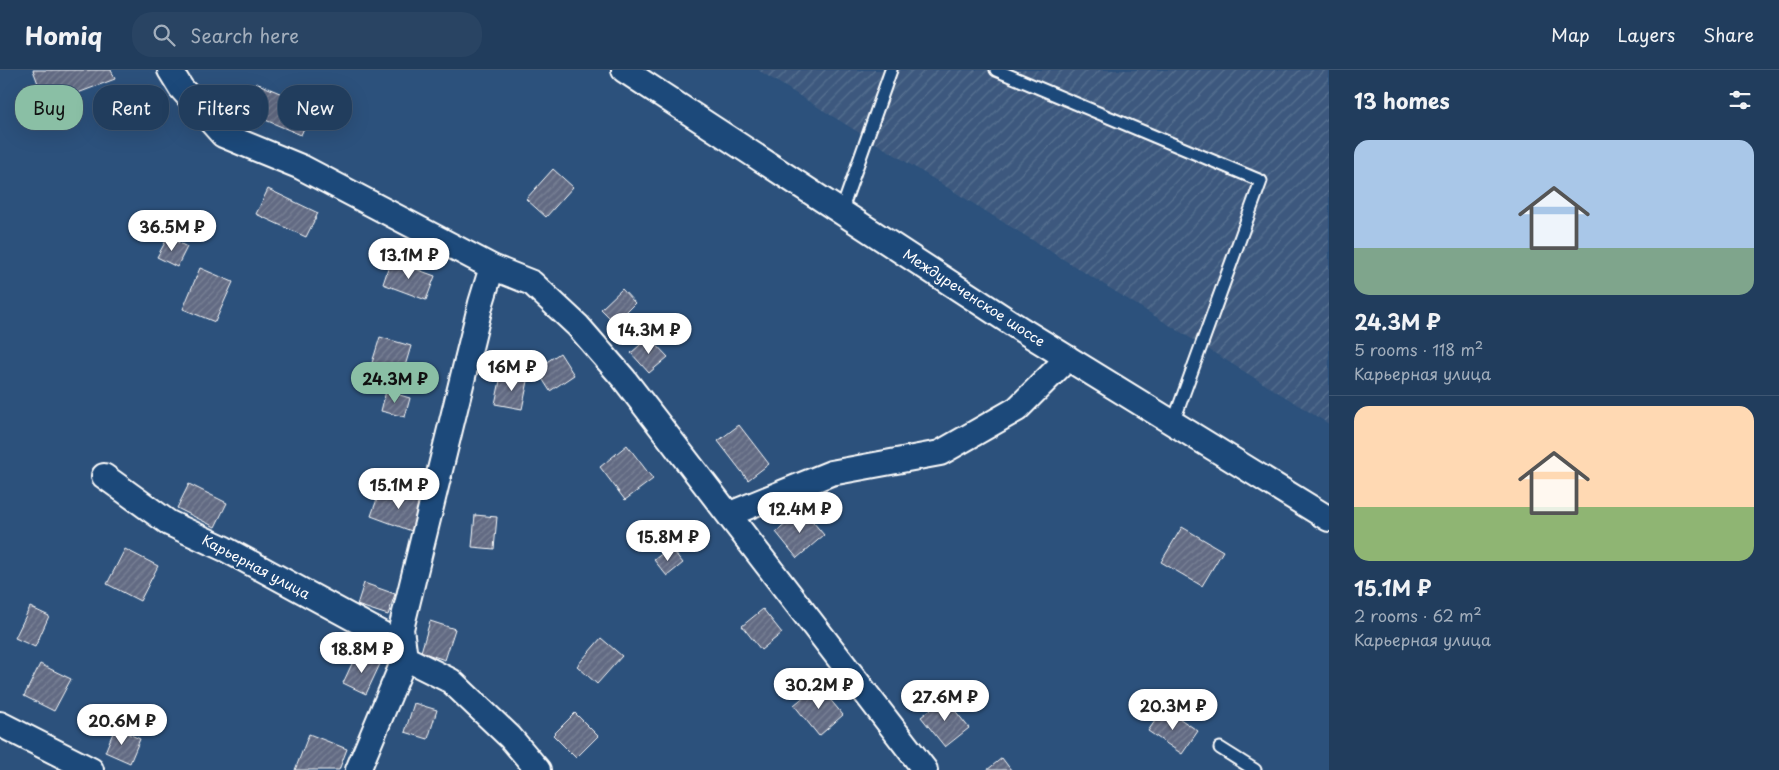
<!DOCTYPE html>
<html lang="en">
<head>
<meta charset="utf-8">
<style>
	body { margin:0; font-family:"Playpen Sans",sans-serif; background:#294463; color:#f1f3f6; height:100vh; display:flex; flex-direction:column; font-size:19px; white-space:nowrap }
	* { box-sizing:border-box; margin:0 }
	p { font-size:16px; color:#a2aebc }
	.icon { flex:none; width:28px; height:28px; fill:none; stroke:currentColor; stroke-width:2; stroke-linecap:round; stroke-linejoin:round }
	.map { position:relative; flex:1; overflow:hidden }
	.details { display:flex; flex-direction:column; background:#213d5d; width:450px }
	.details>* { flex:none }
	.hud { position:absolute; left:15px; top:15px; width:475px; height:45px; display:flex; gap:10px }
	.price { position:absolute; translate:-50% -42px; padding:0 11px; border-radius:18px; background:#fff; color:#222; font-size:16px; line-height:32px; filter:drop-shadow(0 1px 2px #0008) }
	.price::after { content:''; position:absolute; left:50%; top:30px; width:15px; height:11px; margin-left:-8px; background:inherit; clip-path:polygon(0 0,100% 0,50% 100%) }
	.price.active { background:#8abfa5; color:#111 }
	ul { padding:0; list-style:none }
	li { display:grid; align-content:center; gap:10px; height:265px; padding:0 25px }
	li+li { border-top:1px solid #3e5672 }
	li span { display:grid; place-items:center; height:155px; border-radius:15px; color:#555 }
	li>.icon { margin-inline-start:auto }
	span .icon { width:90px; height:90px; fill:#fffc; stroke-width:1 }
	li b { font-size:21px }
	h2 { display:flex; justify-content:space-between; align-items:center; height:60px; padding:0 25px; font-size:21px }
	.pill { padding:0 18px; border-radius:20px; background:#213d5d; box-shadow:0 5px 20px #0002,0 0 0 1px #3e5672; font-size:18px; line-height:45px }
	.pill.active { background:#8abfa5; color:#111 }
	header { display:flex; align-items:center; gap:30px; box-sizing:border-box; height:70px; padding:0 25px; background:#213d5d; border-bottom:1px solid #3e5672 }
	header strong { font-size:24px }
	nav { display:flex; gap:28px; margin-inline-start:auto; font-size:18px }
	.search { width:350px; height:45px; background:#294463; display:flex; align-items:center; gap:12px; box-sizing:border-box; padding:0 18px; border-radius:20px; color:#a2aebc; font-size:19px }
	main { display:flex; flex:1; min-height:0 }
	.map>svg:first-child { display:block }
</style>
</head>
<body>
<header>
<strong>Homiq</strong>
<div class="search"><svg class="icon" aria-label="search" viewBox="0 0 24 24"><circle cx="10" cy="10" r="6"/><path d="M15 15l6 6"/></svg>Search here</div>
<nav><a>Map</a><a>Layers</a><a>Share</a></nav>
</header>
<main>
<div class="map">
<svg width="1329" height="700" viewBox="0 0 1329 700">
	<defs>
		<pattern id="industrial-furrows" width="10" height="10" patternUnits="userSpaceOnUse" patternTransform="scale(1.25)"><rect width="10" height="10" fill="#3c597e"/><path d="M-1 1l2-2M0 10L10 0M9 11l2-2" fill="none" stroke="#597291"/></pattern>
		<pattern id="building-hatch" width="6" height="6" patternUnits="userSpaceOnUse" patternTransform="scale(1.25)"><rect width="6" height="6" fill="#626b83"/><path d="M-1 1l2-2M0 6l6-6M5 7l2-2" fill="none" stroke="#7a8196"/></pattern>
	</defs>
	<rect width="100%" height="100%" fill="#2c517c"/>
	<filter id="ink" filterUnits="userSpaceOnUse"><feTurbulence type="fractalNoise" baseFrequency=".02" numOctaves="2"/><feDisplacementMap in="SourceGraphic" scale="10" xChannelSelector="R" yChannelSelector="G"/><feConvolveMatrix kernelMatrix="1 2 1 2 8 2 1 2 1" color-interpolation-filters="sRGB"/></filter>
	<g filter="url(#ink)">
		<path fill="url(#industrial-furrows)" d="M758,0H1329V354Z"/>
		<path fill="url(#building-hatch)" stroke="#fff" d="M33,0H111L115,9L46,35Z
			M256,13L313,37L301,65L244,41Z
			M553,99L573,117L546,147L526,129Z
			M268,119L318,143L306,167L256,144Z
			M168,167L187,177L177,197L157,187Z
			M391,190L435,206L426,230L383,214Z
			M200,198L233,212L215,252L183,239Z
			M622,219L635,233L615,253L601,239Z
			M380,267L411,276L402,306L371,296Z
			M649,267L668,287L649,303L631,283Z
			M560,283L574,305L550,321L536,299Z
			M501,306L528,311L522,339L495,334Z
			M386,321L410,328L405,347L381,341Z
			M739,355L769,394L748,410L718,371Z
			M627,375L653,409L625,430L600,397Z
			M189,414L227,433L215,457L177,438Z
			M381,418L428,435L417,463L371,446Z
			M803,440L824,465L797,488L776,462Z
			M475,445L497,447L494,479L472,477Z
			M1182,457L1223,481L1202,516L1161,492Z
			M670,477L683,493L667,506L654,490Z
			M125,479L158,496L140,531L107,514Z
			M364,513L395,524L388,545L357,535Z
			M30,537L49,546L35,577L15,568Z
			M763,539L782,563L761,580L742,556Z
			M430,551L455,559L445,590L421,582Z
			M601,568L622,586L597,614L577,596Z
			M357,583L380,594L366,624L343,613Z
			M40,594L71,609L54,641L24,626Z
			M818,615L843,645L819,666L794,635Z
			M945,628L969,658L945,677L921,647Z
			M414,633L437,640L428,669L405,662Z
			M1164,638L1198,661L1182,684L1148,661Z
			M575,643L598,666L576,688L553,665Z
			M115,658L140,669L130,693L105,682Z
			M309,664L347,679L339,700H295Z
			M1002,688L1011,700H987Z"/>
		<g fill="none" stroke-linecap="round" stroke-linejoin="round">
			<g stroke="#fff" stroke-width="15">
				<path id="service" d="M996,0L1261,111L1173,353
					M841,142L891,0
					M1220,678L1255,700"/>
			</g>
			<g stroke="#fff" stroke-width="28">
				<path id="minor" d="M170,0L181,18L223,65L301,97L492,197L532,213L578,256L624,309L925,700
					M624,0L1022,260L1329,449
					M104,406L169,453L225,479L382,564L405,588L451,611L510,667L538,700
					M730,444L831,403L940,383L1017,339L1068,288
					M0,654L91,700
					M358,700L405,588L401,559L481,233L492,197"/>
			</g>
			<use href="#service" stroke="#1f4a7a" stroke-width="11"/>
			<use href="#minor" stroke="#1f4a7a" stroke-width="24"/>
		</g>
	</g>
	<g text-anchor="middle" stroke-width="5" stroke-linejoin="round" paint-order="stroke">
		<g font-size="14" fill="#fff" stroke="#1f4a7a">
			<text transform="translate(974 228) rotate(33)" y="5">Междуреченское шоссе</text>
			<text transform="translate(256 497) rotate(28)" y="5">Карьерная улица</text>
		</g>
	</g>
</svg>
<b class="price" style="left:172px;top:182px">36.5M ₽</b>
<b class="price" style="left:409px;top:210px">13.1M ₽</b>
<b class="price" style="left:649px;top:285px">14.3M ₽</b>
<b class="price" style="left:512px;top:322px">16M ₽</b>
<b class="price active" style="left:395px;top:334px">24.3M ₽</b>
<b class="price" style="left:399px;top:440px">15.1M ₽</b>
<b class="price" style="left:800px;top:464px">12.4M ₽</b>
<b class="price" style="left:668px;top:492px">15.8M ₽</b>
<b class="price" style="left:362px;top:604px">18.8M ₽</b>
<b class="price" style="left:819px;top:640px">30.2M ₽</b>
<b class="price" style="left:945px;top:652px">27.6M ₽</b>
<b class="price" style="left:1173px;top:661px">20.3M ₽</b>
<b class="price" style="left:122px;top:676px">20.6M ₽</b>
<div class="hud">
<a class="pill active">Buy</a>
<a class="pill">Rent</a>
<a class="pill">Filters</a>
<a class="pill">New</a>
</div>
</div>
<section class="details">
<h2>13 homes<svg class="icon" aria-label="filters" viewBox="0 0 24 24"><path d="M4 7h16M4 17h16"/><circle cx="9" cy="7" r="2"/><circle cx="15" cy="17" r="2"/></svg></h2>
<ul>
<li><span style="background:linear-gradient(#a9c7e8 70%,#7fa58c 0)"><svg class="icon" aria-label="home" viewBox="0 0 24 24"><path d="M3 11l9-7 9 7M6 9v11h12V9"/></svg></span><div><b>24.3M ₽</b><p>5 rooms · 118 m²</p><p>Карьерная улица</p></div></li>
<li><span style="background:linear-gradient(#ffd9b3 65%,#8fb573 0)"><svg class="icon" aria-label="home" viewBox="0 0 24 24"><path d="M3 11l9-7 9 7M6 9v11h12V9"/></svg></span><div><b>15.1M ₽</b><p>2 rooms · 62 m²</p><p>Карьерная улица</p></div></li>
</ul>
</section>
</main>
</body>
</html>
